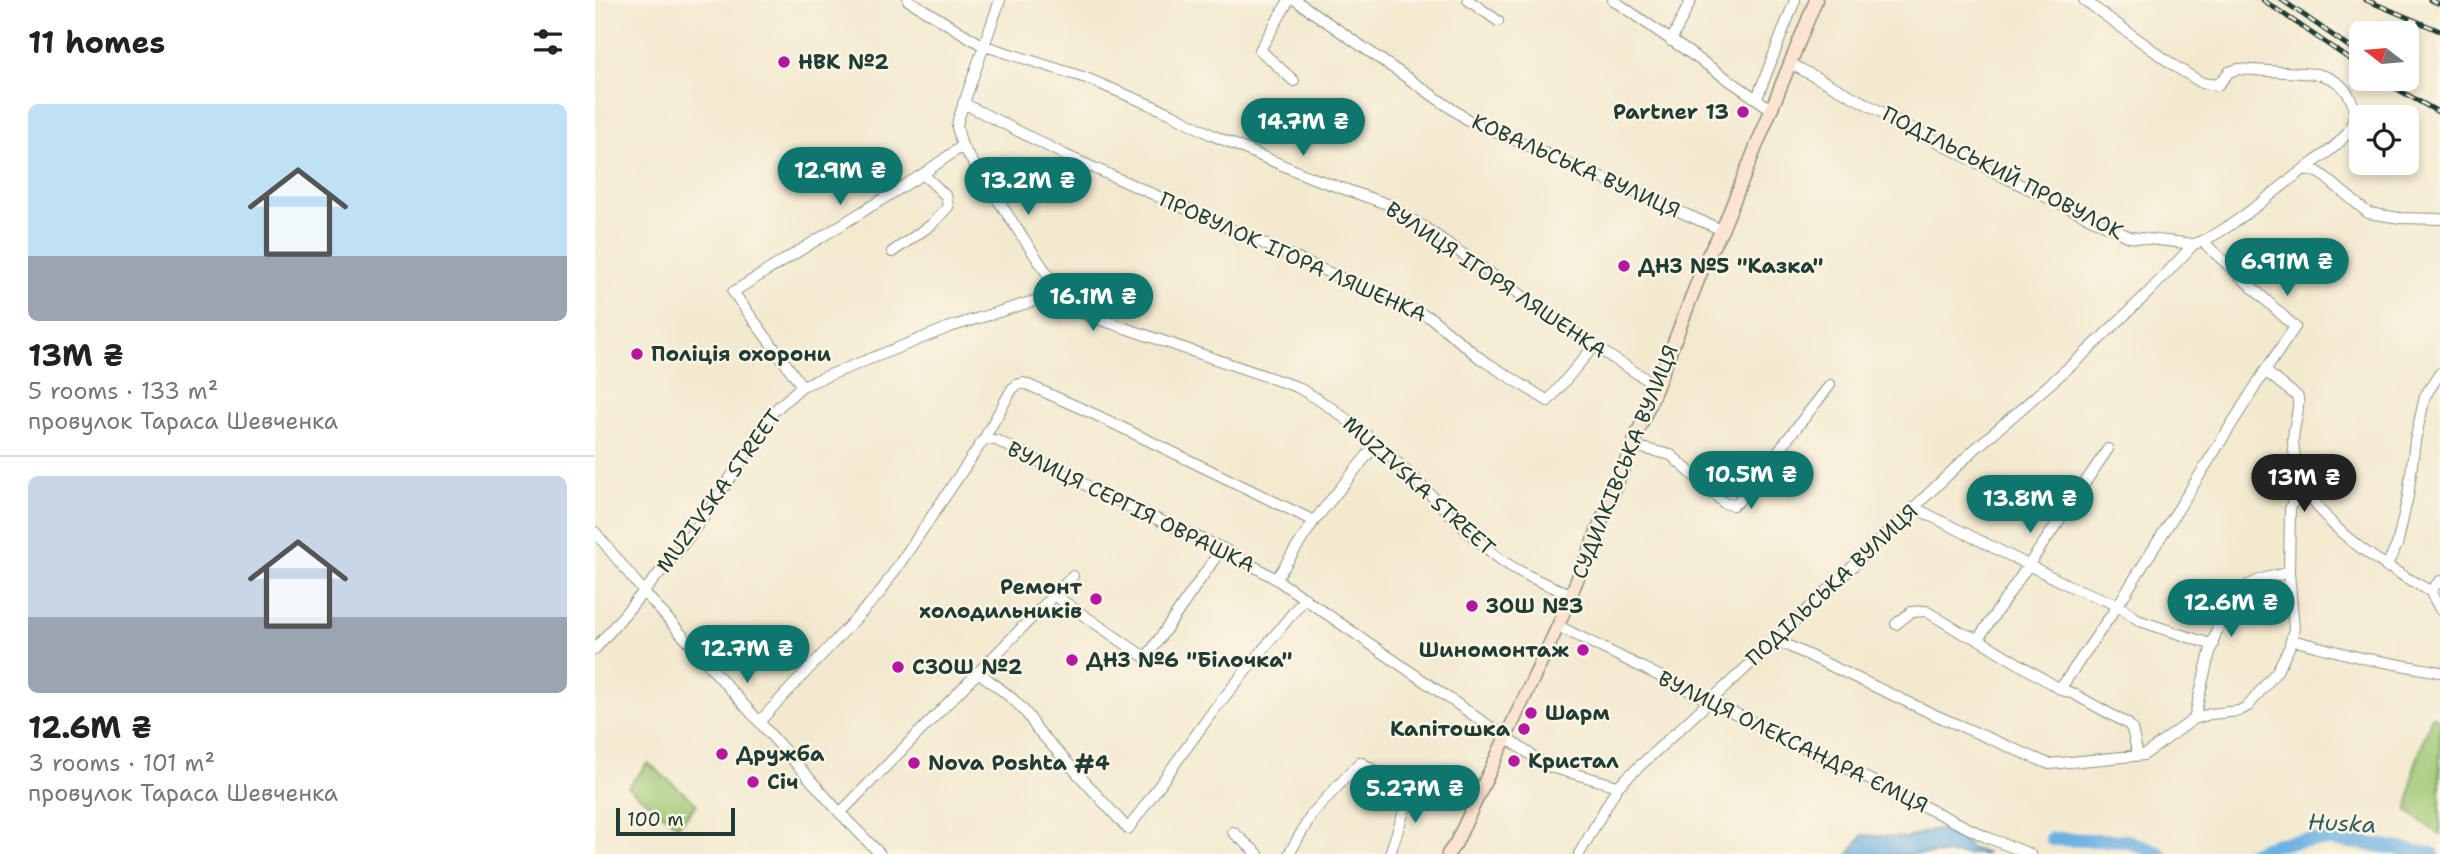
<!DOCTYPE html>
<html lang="en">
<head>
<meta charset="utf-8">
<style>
	body { margin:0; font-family:"Shantell Sans",sans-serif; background:#f2f2f2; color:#222; height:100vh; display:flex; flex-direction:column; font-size:26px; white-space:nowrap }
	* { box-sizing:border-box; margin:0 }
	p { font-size:23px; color:#767676 }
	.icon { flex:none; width:38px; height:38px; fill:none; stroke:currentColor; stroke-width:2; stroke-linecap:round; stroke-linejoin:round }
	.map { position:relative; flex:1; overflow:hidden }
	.panel { display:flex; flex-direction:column; background:#fff; width:595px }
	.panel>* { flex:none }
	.needle { width:46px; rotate:286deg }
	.tools { position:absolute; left:1754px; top:21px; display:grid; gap:14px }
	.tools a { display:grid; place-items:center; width:70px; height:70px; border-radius:10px; background:#fff; box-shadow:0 4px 10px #0003; font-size:35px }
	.scale { position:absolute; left:21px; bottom:18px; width:119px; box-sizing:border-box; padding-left:7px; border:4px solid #1f3d34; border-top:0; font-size:19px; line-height:24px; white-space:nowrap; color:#1f3d34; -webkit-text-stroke:5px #fcf5e5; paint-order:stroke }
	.price { position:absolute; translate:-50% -60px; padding:0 16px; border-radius:24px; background:#0f766e; color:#fff; font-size:23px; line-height:46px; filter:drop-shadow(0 2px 4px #0008) }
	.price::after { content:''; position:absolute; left:50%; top:42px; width:21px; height:16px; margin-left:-10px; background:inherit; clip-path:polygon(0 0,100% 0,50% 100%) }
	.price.selected { background:#222; color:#fff }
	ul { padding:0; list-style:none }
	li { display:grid; align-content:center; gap:14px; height:371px; padding:0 28px }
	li+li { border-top:2px solid #e0e0e0 }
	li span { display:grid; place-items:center; height:217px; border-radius:10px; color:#555 }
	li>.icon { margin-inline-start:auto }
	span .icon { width:126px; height:126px; fill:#fffc; stroke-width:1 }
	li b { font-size:30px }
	h2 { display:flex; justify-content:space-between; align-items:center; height:84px; padding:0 28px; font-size:30px }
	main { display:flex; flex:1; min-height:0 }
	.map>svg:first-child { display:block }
</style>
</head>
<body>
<main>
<section class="panel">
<h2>11 homes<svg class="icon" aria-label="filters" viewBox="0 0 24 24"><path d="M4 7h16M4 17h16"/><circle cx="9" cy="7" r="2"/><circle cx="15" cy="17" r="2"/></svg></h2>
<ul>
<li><span style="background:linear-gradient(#bfe0f5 70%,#9aa5b1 0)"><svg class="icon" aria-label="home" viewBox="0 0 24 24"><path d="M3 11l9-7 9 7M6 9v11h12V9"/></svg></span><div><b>13M ₴</b><p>5 rooms · 133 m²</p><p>провулок Тараса Шевченка</p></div></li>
<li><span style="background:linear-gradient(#c9d6e8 65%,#9aa5b1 0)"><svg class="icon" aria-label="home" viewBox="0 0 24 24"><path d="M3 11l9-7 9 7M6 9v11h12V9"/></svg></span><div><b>12.6M ₴</b><p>3 rooms · 101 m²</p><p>провулок Тараса Шевченка</p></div></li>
</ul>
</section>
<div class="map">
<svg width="1845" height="854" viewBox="0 0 1845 854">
	<rect width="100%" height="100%" fill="#fcf5e5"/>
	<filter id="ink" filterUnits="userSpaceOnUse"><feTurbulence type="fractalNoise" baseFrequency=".0143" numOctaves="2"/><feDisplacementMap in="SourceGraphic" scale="14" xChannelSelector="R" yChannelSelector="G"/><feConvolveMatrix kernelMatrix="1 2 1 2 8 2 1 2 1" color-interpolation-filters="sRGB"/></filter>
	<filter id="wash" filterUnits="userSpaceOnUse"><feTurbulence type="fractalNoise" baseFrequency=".00686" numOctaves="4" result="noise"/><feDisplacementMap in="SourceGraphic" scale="28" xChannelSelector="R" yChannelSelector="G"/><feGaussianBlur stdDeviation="1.57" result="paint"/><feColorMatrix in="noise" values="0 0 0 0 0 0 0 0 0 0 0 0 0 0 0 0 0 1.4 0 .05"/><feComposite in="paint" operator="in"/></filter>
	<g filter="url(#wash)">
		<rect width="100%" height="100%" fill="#f3e9cf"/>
		<path fill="#a0c975" stroke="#608354" stroke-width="2" d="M1837,716L1845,720V835L1813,811L1819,769Z
			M53,763L102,804L83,826L33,787Z"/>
		<path fill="#6db1e3" stroke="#46778c" stroke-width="2" d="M1341,829L1361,835L1375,848L1392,854H1254L1268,835L1312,838Z"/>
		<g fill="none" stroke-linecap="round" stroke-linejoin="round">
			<path stroke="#6db1e3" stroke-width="14" d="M1457,839L1532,841L1565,854
				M1656,854C1708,827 1782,846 1838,854"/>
		</g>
	</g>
	<g filter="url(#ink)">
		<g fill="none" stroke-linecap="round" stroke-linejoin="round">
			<g stroke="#899382" stroke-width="12">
				<path id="street" d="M313,0L387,45L491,78L577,114L617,135L715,177L792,204L829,227L999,346L1062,386
					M694,0L665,50L699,81
					M700,0L873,120L1127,230
					M873,0L903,21
					M1018,0L1176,109
					M1489,0L1581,67L1607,83L1623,85L1634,72L1643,69L1722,74C1735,77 1746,82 1753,94C1775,128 1733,152 1709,169
					M1076,41L1096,0
					M1196,64L1405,175L1535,237L1599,244C1630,235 1682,189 1709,169L1723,172L1730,177L1773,213L1805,218L1845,219
					M1162,98L1200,0
					M368,103L470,155L836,318L886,359L953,401L999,346
					M367,146L459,284L458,300
					M297,252L336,225L353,207L351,196L328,174
					M1670,371L1703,397C1705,412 1698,426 1698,441C1702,516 1777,559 1835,591
					M207,386L138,292L328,174L367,146L362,127L363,120L405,0
					M389,439L417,389L422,385L429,383L501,415L719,521
					M1038,446L1076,455L1129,503L1138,505L1143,502L1235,385
					M1320,508L1477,587L1523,605L1545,621L1618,645
					M0,532L49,592L245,813L285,854
					M1791,567L1802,545L1813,496L1820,441L1830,396L1845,373
					M681,579L719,521L782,443
					M1845,581L1835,591L1845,609
					M459,595L478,576
					M1301,624L1316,612L1331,611L1367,633L1383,639L1465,689L1523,605L1670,371L1700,327L1607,241
					M963,626L1391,837L1435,854
					M1383,639L1513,449
					M1181,640L1340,715L1454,764L1549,755L1599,719L1615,714L1644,711L1653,706L1682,671L1694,648L1699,629L1694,573L1695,509L1698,501L1710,488
					M1697,640L1767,658L1845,672
					M0,649L84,550L117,506L179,411L207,386L355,327L442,300H458L489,314L702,387C754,415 796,456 838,497C861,520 883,543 909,562C929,575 954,586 976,594
					M383,672C405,689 428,703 441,728L533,829L618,711L710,598
					M1465,689L1479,694L1533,724L1537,729L1543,756
					M1599,719C1606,691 1620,615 1639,596C1654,581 1674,576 1694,573
					M164,722L284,594L389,439L401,440L537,508L627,548L681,579L952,766L1023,786
					M245,813L459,595L551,658L627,548
					M638,832L663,854
					M694,854L717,814L765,762L811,790L810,808L795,854
					M984,854L1023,786L1181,640L1380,449L1487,356L1554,292L1599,244"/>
			</g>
			<g stroke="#899382" stroke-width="15">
				<path id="secondary" d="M853,854L861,843L963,626L1062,386L1112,257L1127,230L1221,0"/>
			</g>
			<use href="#street" stroke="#fff" stroke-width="10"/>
			<use href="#secondary" stroke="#fde4d1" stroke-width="12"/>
			<g stroke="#1f3d34" stroke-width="5">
				<path id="rail" d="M1668,0L1766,67
					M1687,0L1766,55
					M1771,0L1845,31
					M1835,0L1845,4
					M1784,79L1845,113"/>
			</g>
			<use href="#rail" stroke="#fcf5e5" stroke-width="2.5" stroke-dasharray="8" stroke-linecap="butt"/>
		</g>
	</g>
	<g fill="#b5179e" stroke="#fcf5e5" stroke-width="2.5">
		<circle cx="189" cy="62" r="7"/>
		<circle cx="1148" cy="112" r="7"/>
		<circle cx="1029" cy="266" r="7"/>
		<circle cx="42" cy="354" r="7"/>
		<circle cx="501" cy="599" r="7"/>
		<circle cx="877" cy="606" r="7"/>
		<circle cx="988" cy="650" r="7"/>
		<circle cx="477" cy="660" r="7"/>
		<circle cx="303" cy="667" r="7"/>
		<circle cx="936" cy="713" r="7"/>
		<circle cx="929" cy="729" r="7"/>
		<circle cx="127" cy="754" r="7"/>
		<circle cx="919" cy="761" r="7"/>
		<circle cx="319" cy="763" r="7"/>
		<circle cx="158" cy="782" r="7"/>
	</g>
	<g text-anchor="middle" stroke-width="5" stroke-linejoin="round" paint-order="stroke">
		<g font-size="21" font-weight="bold" fill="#1f3d34" stroke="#fcf5e5" text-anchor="start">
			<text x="203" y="69">НВК №2</text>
			<text x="1134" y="119" text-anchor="end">Partner 13</text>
			<text x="1043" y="273">ДНЗ №5 "Казка"</text>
			<text x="56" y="361">Поліція охорони</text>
			<text x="487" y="594" text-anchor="end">Ремонт<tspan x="487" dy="24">холодильників</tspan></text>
			<text x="891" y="613">ЗОШ №3</text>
			<text x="974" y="657" text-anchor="end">Шиномонтаж</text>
			<text x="491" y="667">ДНЗ №6 "Білочка"</text>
			<text x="317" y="674">СЗОШ №2</text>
			<text x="950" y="720">Шарм</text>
			<text x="915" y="736" text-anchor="end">Капітошка</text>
			<text x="141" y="761">Дружба</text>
			<text x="933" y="768">Кристал</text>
			<text x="333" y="770">Nova Poshta #4</text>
			<text x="172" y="789">Січ</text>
		</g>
		<g font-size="21" fill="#1f3d34" stroke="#fcf5e5">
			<text transform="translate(981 166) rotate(24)" y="7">КОВАЛЬСЬКА ВУЛИЦЯ</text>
			<text transform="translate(1408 173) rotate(27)" y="7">ПОДІЛЬСЬКИЙ ПРОВУЛОК</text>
			<text transform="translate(698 257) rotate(24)" y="7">ПРОВУЛОК ІГОРА ЛЯШЕНКА</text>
			<text transform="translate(901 280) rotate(34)" y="7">ВУЛИЦЯ ІГОРЯ ЛЯШЕНКА</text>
			<text transform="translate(1030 462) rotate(-68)" y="7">СУДИЛКІВСЬКА ВУЛИЦЯ</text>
			<text transform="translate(824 486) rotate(42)" y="7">MUZIVSKA STREET</text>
			<text transform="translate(124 491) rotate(-54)" y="7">MUZIVSKA STREET</text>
			<text transform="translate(536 507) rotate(26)" y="7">ВУЛИЦЯ СЕРГІЯ ОВРАШКА</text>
			<text transform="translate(1237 585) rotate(-43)" y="7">ПОДІЛЬСЬКА ВУЛИЦЯ</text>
			<text transform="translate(1198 742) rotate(26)" y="7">ВУЛИЦЯ ОЛЕКСАНДРА ЄМЦЯ</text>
		</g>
		<g font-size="23" font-style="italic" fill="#325a60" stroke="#fcf5e5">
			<text transform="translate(1747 823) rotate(3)" y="8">Huska</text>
		</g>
	</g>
</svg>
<div class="tools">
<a><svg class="needle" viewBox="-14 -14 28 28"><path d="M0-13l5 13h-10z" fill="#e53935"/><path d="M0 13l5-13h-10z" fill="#767676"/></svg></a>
<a><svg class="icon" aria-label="locate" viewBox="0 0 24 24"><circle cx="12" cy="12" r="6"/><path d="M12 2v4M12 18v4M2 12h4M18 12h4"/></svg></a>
</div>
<div class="scale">100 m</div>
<b class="price" style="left:708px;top:158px">14.7M ₴</b>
<b class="price" style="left:245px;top:207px">12.9M ₴</b>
<b class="price" style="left:433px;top:217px">13.2M ₴</b>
<b class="price" style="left:1692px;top:298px">6.91M ₴</b>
<b class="price" style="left:498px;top:333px">16.1M ₴</b>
<b class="price" style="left:1156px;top:511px">10.5M ₴</b>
<b class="price selected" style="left:1709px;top:514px">13M ₴</b>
<b class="price" style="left:1435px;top:535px">13.8M ₴</b>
<b class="price" style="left:1636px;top:639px">12.6M ₴</b>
<b class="price" style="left:152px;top:685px">12.7M ₴</b>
<b class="price" style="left:820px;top:825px">5.27M ₴</b>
</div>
</main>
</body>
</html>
